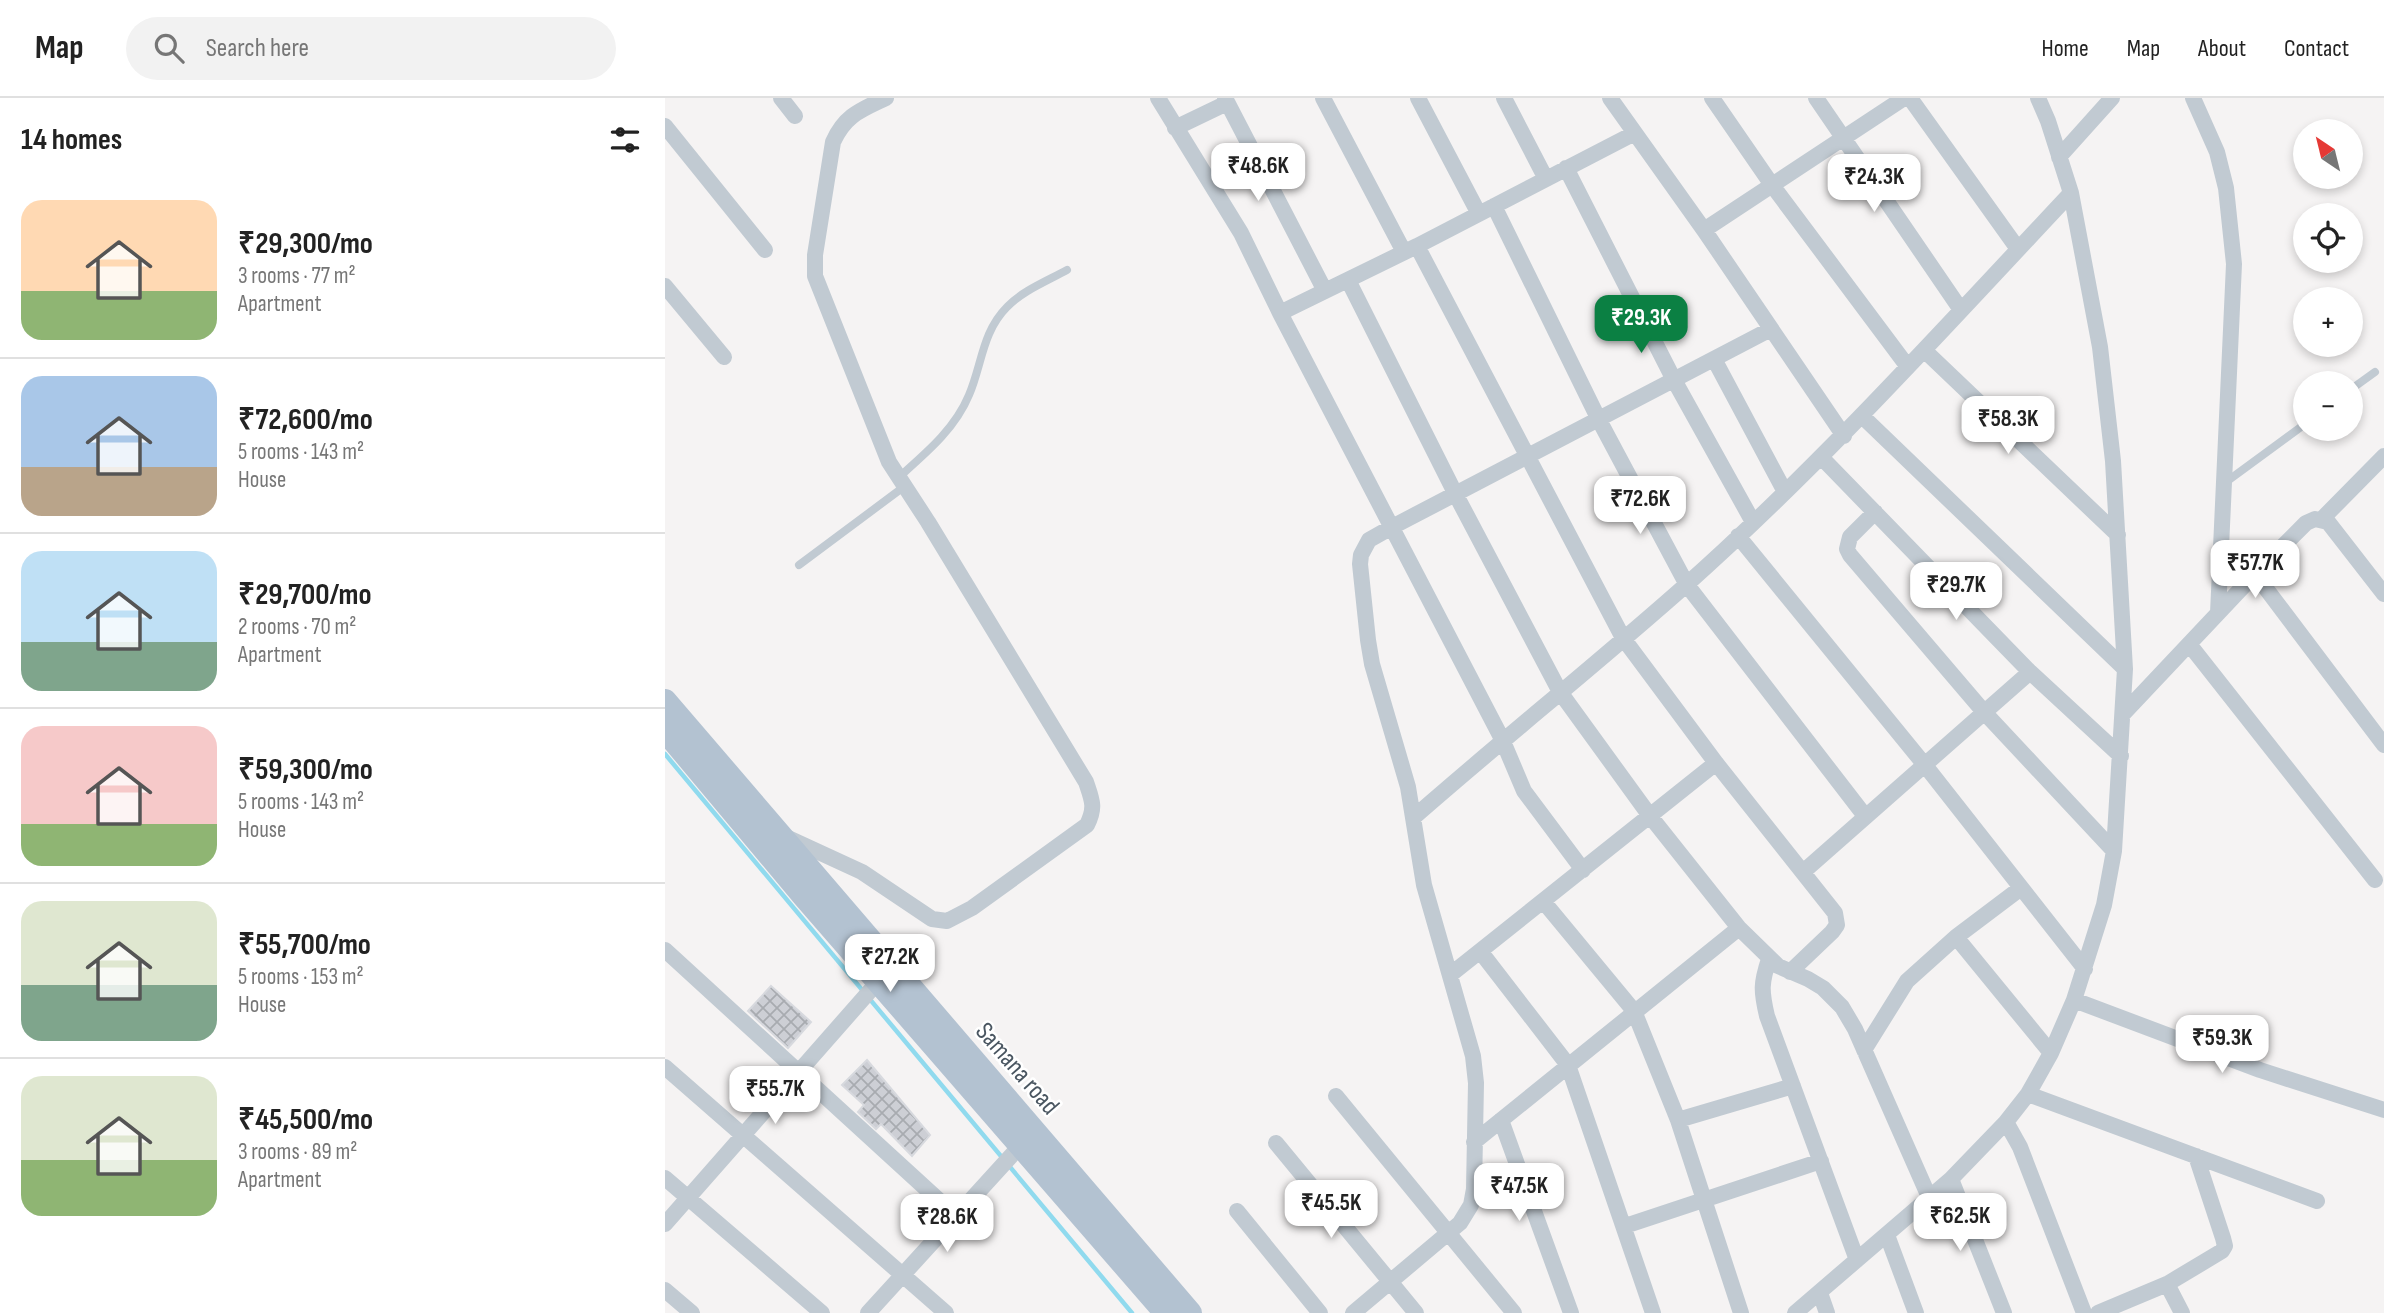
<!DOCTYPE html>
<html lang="en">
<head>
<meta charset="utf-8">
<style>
	body { margin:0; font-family:"Sofia Sans Condensed",sans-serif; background:#f2f2f2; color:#222; height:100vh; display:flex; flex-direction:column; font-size:26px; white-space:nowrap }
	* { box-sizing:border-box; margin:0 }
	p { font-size:23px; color:#767676 }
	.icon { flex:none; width:38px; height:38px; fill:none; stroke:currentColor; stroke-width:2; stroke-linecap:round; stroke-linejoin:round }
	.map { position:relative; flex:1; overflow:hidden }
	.side { display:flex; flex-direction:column; background:#fff; width:665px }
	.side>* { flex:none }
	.needle { width:46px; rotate:325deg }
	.controls { position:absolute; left:1628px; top:21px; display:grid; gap:14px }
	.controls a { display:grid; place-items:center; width:70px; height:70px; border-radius:50%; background:#fff; box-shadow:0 4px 10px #0003; font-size:35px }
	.price { position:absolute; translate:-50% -60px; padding:0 16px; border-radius:14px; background:#fff; color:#222; font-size:23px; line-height:46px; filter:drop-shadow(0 2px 4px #0008) }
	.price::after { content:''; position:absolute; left:50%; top:42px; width:21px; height:16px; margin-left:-10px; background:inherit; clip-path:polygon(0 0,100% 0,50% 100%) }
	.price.selected { background:#0b8043; color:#fff }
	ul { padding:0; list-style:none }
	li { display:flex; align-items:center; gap:21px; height:175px; padding:0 21px }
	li+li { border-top:2px solid #e0e0e0 }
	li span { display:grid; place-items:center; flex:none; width:196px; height:140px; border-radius:21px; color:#555 }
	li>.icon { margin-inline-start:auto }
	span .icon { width:84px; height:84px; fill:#fffc; stroke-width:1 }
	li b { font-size:30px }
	h2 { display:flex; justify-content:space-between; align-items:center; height:84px; padding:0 21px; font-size:30px }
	header { display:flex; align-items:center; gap:42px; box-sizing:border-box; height:98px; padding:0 35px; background:#fff; border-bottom:2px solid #e0e0e0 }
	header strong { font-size:33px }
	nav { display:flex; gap:38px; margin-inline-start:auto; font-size:24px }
	.search { width:490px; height:63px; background:#f2f2f2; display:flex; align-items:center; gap:18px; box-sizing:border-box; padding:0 24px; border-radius:38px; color:#767676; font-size:26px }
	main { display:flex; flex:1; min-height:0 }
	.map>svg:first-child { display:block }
</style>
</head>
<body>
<header>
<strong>Map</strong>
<div class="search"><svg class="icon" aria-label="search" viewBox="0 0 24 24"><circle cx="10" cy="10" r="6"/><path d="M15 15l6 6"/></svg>Search here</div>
<nav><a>Home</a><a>Map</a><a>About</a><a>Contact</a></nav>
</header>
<main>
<section class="side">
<h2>14 homes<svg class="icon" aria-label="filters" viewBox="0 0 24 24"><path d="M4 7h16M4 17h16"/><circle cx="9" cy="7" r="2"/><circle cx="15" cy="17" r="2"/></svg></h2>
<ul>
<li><span style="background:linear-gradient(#ffd9b3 65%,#8fb573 0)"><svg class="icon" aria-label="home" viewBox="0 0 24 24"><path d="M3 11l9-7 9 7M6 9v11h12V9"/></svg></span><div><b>₹29,300/mo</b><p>3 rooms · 77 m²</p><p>Apartment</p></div></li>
<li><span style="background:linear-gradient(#a9c7e8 65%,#b9a48a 0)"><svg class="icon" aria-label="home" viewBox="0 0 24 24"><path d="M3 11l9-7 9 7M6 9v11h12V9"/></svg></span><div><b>₹72,600/mo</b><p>5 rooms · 143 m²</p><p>House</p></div></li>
<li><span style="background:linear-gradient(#bfe0f5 65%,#7fa58c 0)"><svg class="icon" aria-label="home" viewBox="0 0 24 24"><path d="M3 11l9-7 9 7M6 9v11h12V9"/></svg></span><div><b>₹29,700/mo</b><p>2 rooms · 70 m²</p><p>Apartment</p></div></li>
<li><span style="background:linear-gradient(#f6c9c9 70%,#8fb573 0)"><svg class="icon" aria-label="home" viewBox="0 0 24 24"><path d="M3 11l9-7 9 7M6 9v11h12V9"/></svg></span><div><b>₹59,300/mo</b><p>5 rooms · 143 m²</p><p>House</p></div></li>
<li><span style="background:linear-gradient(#dfe7d0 60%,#7fa58c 0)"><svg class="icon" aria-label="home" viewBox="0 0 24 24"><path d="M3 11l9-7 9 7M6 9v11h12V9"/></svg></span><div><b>₹55,700/mo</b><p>5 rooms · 153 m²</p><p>House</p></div></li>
<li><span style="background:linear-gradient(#dfe7d0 60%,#8fb573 0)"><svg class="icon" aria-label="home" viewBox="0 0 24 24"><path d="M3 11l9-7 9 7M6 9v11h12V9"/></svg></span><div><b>₹45,500/mo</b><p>3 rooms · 89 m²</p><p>Apartment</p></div></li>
</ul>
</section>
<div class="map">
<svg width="1719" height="1215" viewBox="0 0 1719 1215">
	<defs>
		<pattern id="building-cross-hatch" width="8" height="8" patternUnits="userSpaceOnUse" patternTransform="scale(1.75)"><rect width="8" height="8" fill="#cdcfd5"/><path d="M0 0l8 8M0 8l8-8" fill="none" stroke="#a8abb0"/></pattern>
	</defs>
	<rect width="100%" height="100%" fill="#f5f3f3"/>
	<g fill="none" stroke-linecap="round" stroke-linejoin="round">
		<path stroke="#90daee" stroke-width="4.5" d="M0,656L467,1215"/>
	</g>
	<path fill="url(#building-cross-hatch)" stroke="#d7d9de" stroke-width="2" d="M106,888L146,924L123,950L83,913Z
		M202,962L265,1037L247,1058L216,1026L211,1031L193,1014L199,1007L177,987Z"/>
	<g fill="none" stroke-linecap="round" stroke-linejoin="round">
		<path stroke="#c1cad2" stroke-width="8" d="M1685,292L1710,274
			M234,379C261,355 290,331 304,297C317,267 317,234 342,209C357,193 382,183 402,172
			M1561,384L1640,326
			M134,467L240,388"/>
		<path stroke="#c1cad2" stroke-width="16" d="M116,0L130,18
			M493,0L576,135L615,215L837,641L859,693L918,772
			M560,0L660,193
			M658,0L739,154
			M753,0L814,116
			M839,0L881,81
			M945,0L1039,132L1179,338
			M1047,0L1107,87L1243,269
			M1151,0L1296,212
			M1245,0L1353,151
			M1528,0L1552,54L1561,90L1569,166L1553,515
			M0,28L100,152
			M510,30L562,5
			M1394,59L1447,0
			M901,70L1009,282L1088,424
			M829,108L934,322L1022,487L1200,718
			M1039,132L1239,0
			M752,148L958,540L1051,665L1170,815L1172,827L1167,834L1125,874
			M683,182L791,397L895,594L985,718L1074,830L1113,868L1143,881L1158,890L1177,909L1190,931L1264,1099
			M0,188L59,259
			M615,215L752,148L970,35
			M1259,252L1453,437
			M1049,261L1120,394
			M1197,318L1460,571
			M1156,359L1365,574L1456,658
			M1210,414L1185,439L1182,451L1185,457L1319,614L1449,753
			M1656,422L1719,358
			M1073,438L1259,666L1420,871
			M1590,476L1719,647
			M1524,546L1710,782
			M1458,616L1590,476L1641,425L1650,421L1663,424L1719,496
			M748,720C838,641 932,566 1021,487C1158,365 1281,228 1406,95
			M121,739L197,774L267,821L282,823L307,810L422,727C431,709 427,702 421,684L263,424L224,364L150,178V157L168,44C180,17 196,12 221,0
			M1138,774L1365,574
			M878,803L969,913L1013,1022L1076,1215
			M1291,839L1386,955
			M0,852L291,1118
			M815,853L903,967L988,1215
			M1104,861C1096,885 1096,893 1102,918L1192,1162
			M785,877L1051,665
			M1409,902L1595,972L1719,1012
			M1199,952L1242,883L1291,839L1356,790
			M0,969L281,1215
			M1363,996L1652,1103
			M671,998L849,1215
			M836,1022L906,1215
			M1013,1022L1128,988
			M1341,1024L1355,1049L1419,1215
			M809,1044L1074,830
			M611,1045L751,1215
			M0,1080L157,1215
			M1286,1081L1339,1215
			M572,1113L655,1215
			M0,1126L218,878
			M960,1128L1156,1063
			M1222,1137L1251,1215
			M1502,1186L1517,1215
			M0,1192L27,1215
			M1155,1195L1162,1215
			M203,1215L356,1047
			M688,1215L795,1125L806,1107L809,1091L811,985L808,958L759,787L743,689L707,566L703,542L695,466L696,457L704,442L727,429L1106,231
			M1130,1215L1286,1081L1341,1024L1363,996L1386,955L1409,902L1439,807L1449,753L1460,571L1448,363L1435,249L1406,95L1383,23L1373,0
			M1433,1215L1502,1186L1557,1153L1560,1148L1558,1140L1531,1058"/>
		<path stroke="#b3c2d1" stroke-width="24" d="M0,603L525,1215
			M0,632L139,798L501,1215"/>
	</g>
	<g text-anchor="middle" stroke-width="5" stroke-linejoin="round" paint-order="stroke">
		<g font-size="26" fill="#4a5661" stroke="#fff">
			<text transform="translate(353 970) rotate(49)" y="9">Samana road</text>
		</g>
	</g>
</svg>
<div class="controls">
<a><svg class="needle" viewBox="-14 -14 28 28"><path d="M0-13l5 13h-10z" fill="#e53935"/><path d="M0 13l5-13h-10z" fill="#767676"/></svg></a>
<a><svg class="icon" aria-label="locate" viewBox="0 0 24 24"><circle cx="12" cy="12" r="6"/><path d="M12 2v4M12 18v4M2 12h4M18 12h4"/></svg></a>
<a>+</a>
<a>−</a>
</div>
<b class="price" style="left:593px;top:105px">₹48.6K</b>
<b class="price" style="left:1209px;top:116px">₹24.3K</b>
<b class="price selected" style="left:976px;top:257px">₹29.3K</b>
<b class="price" style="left:1343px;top:358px">₹58.3K</b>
<b class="price" style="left:975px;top:438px">₹72.6K</b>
<b class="price" style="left:1590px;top:502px">₹57.7K</b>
<b class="price" style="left:1291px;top:524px">₹29.7K</b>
<b class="price" style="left:225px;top:896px">₹27.2K</b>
<b class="price" style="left:1557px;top:977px">₹59.3K</b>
<b class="price" style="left:110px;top:1028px">₹55.7K</b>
<b class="price" style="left:854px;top:1125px">₹47.5K</b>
<b class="price" style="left:666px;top:1142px">₹45.5K</b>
<b class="price" style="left:1295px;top:1155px">₹62.5K</b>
<b class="price" style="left:282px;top:1156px">₹28.6K</b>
</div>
</main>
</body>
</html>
